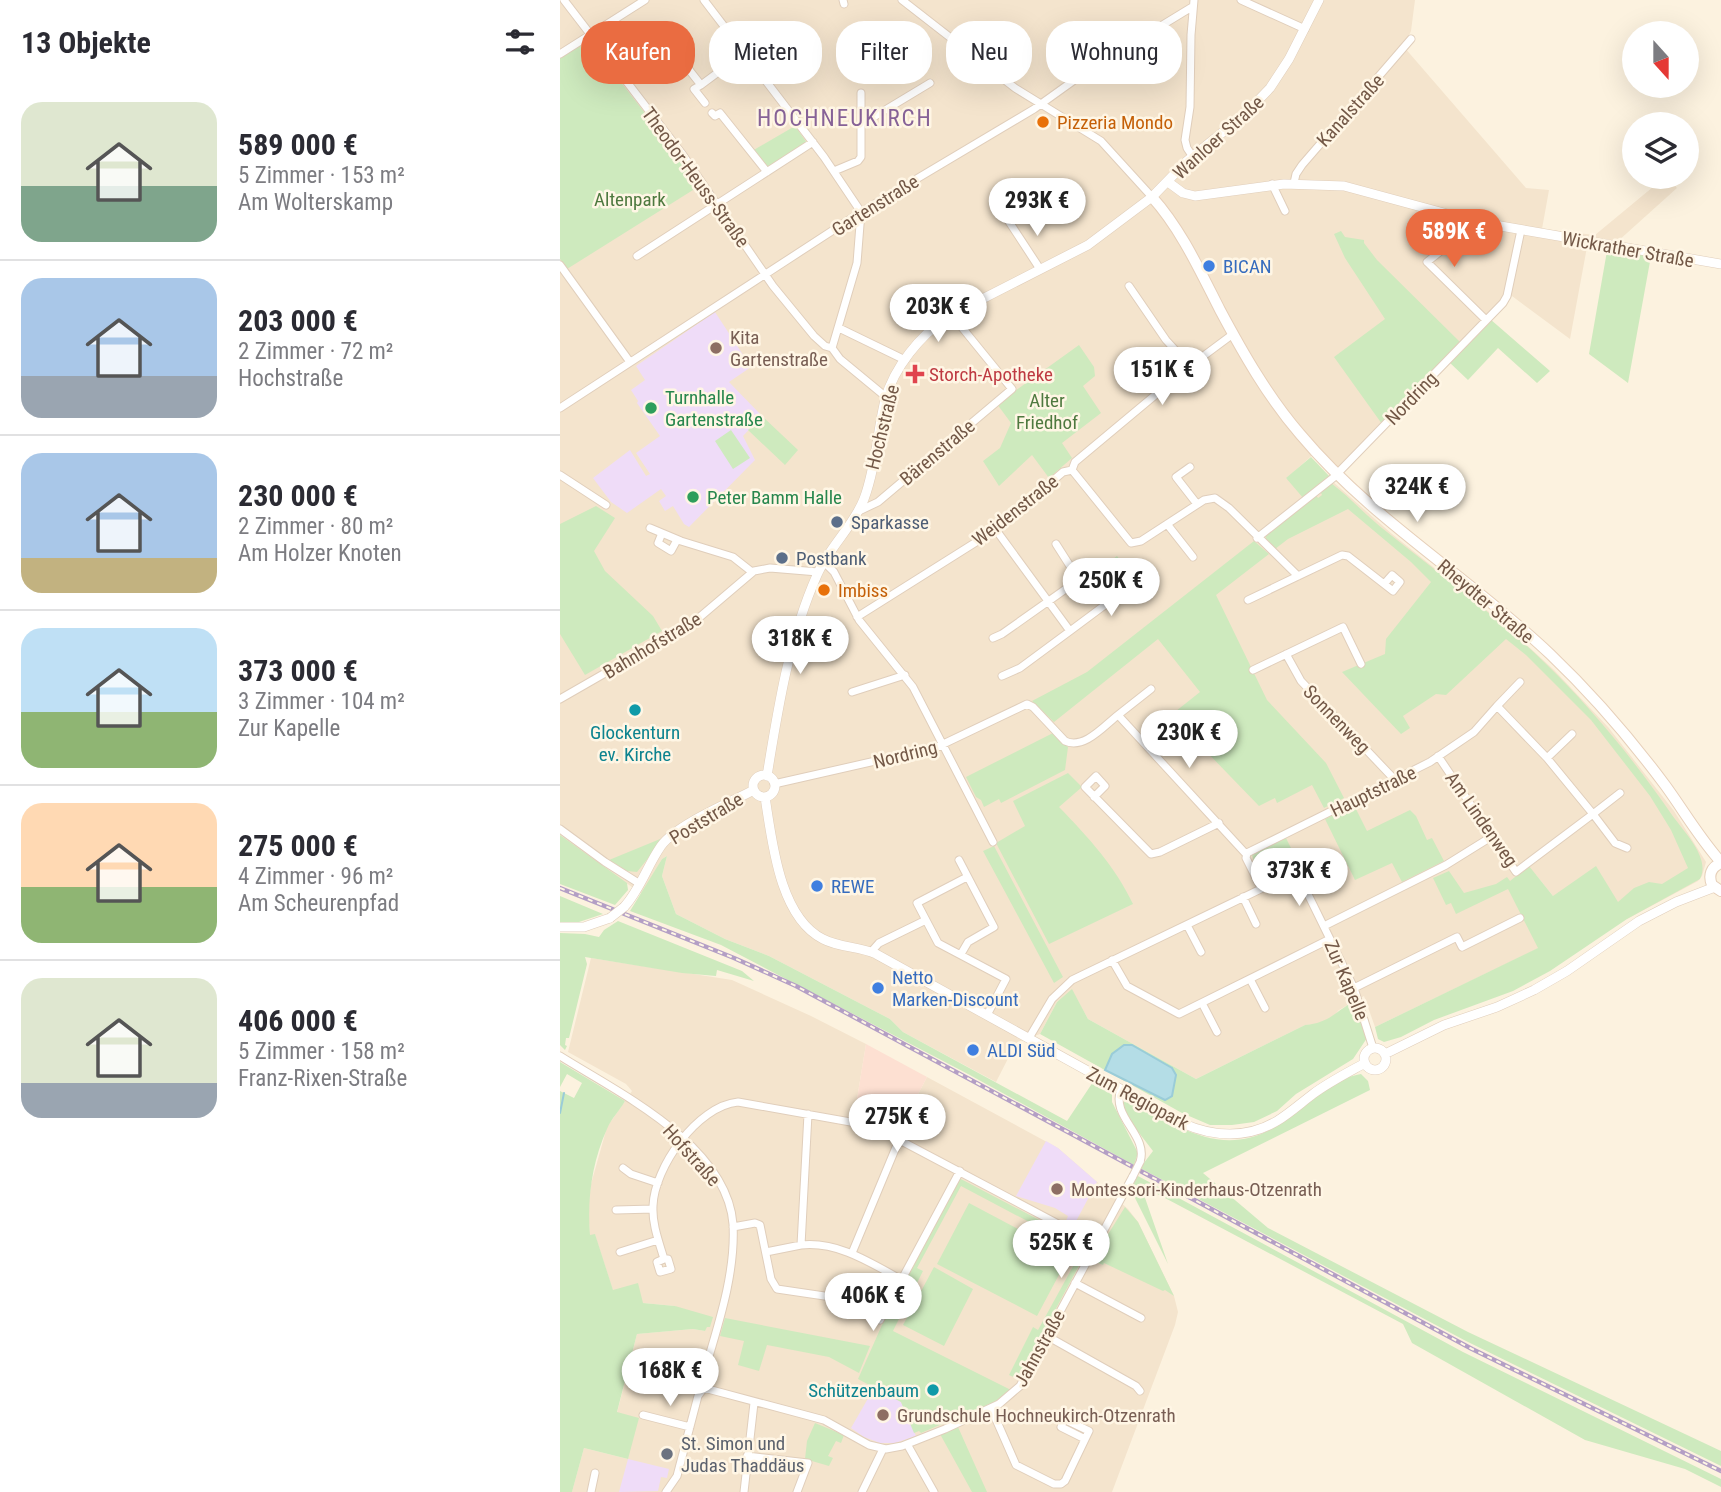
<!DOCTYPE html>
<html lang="de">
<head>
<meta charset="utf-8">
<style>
	body { margin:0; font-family:"Roboto Condensed",sans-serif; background:#f7f7f7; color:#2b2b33; height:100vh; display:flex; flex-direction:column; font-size:26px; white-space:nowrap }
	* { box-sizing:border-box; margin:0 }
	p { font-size:23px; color:#7c7c81 }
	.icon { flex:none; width:38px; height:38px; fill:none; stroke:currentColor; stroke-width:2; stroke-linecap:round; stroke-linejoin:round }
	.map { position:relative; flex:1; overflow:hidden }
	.drawer { display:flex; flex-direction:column; background:#fff; width:560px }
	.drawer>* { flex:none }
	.guide { position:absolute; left:21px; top:21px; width:665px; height:63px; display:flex; gap:14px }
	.needle { width:46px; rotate:159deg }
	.fabs { position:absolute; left:1062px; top:21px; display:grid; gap:14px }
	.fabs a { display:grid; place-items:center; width:77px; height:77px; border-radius:50%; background:#fff; box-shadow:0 7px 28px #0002; font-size:35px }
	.price { position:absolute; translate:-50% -60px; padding:0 16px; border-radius:24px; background:#fff; color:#222; font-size:23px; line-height:46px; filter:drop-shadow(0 2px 4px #0008) }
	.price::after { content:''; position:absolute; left:50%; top:42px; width:21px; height:16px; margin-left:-10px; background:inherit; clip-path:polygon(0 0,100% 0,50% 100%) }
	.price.active { background:#ea6c41; color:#fff }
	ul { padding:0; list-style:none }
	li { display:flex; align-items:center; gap:21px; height:175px; padding:0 21px }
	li+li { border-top:2px solid #e1e1e2 }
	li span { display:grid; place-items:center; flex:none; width:196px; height:140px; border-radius:21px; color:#555 }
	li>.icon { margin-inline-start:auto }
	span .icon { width:84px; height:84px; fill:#fffc; stroke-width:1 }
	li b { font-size:30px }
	h2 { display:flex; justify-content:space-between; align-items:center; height:84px; padding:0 21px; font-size:30px }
	.tag { padding:0 24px; border-radius:28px; background:#fff; box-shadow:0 7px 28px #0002; font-size:24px; line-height:63px }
	.tag.active { background:#ea6c41; color:#fff }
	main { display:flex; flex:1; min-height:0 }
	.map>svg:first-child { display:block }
</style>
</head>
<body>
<main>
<section class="drawer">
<h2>13 Objekte<svg class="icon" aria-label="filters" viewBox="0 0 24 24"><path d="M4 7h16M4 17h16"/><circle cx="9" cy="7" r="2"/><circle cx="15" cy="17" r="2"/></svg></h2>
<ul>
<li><span style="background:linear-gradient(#dfe7d0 60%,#7fa58c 0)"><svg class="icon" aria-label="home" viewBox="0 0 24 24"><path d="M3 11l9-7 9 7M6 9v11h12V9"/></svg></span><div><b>589 000 €</b><p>5 Zimmer · 153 m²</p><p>Am Wolterskamp</p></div></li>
<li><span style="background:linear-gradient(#a9c7e8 70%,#9aa5b1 0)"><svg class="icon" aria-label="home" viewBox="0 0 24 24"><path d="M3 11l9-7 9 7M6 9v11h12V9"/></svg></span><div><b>203 000 €</b><p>2 Zimmer · 72 m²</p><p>Hochstraße</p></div></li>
<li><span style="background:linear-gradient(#a9c7e8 75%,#c2b280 0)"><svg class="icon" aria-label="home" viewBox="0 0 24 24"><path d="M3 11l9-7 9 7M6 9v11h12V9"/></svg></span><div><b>230 000 €</b><p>2 Zimmer · 80 m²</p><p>Am Holzer Knoten</p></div></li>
<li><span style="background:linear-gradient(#bfe0f5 60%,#8fb573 0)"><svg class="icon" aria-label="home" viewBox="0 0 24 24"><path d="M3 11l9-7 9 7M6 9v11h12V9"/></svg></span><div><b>373 000 €</b><p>3 Zimmer · 104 m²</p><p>Zur Kapelle</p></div></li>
<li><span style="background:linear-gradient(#ffd9b3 60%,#8fb573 0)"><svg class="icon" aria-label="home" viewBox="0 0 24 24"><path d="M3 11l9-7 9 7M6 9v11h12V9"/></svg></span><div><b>275 000 €</b><p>4 Zimmer · 96 m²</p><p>Am Scheurenpfad</p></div></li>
<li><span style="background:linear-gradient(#dfe7d0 75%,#9aa5b1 0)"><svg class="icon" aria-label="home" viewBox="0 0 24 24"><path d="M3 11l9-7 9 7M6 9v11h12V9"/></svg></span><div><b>406 000 €</b><p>5 Zimmer · 158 m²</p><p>Franz-Rixen-Straße</p></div></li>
</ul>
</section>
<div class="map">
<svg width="1161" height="1492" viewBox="0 0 1161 1492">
	<rect width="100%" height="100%" fill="#fcf2df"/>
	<path fill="#f4e4cd" d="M0,0H855L851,31L844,47L966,188L989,190L982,229L1035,235L1105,177H1108L1117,188L1047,251L1027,247L1010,339L952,296L780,474L758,450L726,479L772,481L832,534L944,624L994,670L1048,727L1114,811L1146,862L1142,876L1138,881L1067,919L993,896L976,875L950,891L979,948L815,1027L804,996L779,1010L772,1018L760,1024L745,1025L636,1079L528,1019L512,990L497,1002L480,1034L456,1043L436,1082L343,1032L330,1019L209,956L165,939L116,914L102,876L107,856L102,859L82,894L19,850L0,835Z
		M31,958L172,980L251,1016L306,1044L294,1117L317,1123L338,1133L367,1077L498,1148L568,1209L578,1222L614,1296L618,1312L615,1325L552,1492H12L24,1448L68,1459L57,1413L77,1334L133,1329L145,1331L115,1306L83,1303L53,1291L35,1235L30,1236L28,1210L31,1184L47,1127L72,1091L66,1084L8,1052Z"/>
	<path fill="#fde0d2" d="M306,1044L367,1077L338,1133L317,1123L294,1117Z"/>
	<path fill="#efdcf8" d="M155,312L191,367L169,382L202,416L183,436L195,460L129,527L124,524L113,506L105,511L99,501L106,496L101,489L67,513L51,502L33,478L70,450L86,476L90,474L76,453L100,436L77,403L78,401L71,390L85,380L76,366Z
		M486,1141L498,1148L537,1182L514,1225L506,1221L508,1216L495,1208L456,1196Z
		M314,1388L341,1402L356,1436L335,1443H320L304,1437L291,1428Z
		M68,1459L109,1469L107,1478L101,1477L98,1491L59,1492Z"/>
	<path fill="#ceeabe" d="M28,40L141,185L7,269L0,259V58Z
		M235,126L247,143L208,168L192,151Z
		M781,231L785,237L804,240V243L817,260L901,343L822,424L774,357L825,319L785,258L774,234Z
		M1047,251L1091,256L1068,383L1029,354Z
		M930,319L990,371L977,383L938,348L908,380L889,362Z
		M519,345L534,367L535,376L523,386L541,413L502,443L512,458L489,478L472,455L439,486L423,461L440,448L451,423L437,404Z
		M202,416L238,450L225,465L188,430Z
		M171,430L190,458L173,469L155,441Z
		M751,457L770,477L744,499L726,478Z
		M771,483C791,498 807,517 827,532C880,574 934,614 983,661C1031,707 1074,760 1112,815C1124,832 1151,858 1140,879L1067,919L990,971L953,991L874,1020L841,1037L824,1042L818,1039L815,1027L978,948L948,889L896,914L891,903L886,905L873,878L889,871L904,893L936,884L947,877L950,881L969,866L993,896L1036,866L1058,902L1074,888L1089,882L1102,884L1128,868L1111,830L1090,796L1031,720L966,655L946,639L886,695L876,694L843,716L850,728L841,734L782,672L825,654L826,639L871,582L851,562L788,509L728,539L715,549L706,542V534L756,495L758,498L762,495L760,491Z
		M36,506L55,518L34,551L45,571L93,616L102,631L25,675L0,634V524Z
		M694,541L709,554L656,595L707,700L766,763L784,798L764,808L752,785L717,803L715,798L699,806L611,715L640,692L598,639L494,722L472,701L527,672Z
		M557,556L574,579L550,597L533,574Z
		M493,733L508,747L505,770L441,803L439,799L424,807L421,800L416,797L406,777Z
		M508,773L522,787L499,807C528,837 555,866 573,904L489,944L436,843L465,826L453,801Z
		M794,805L807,831L850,810L856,816L867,840L872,838L884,861L842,882L832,863L795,880L765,819Z
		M0,835L67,883L68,890L55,905L0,884Z
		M105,837L77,872L67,871L49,860Z
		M726,838L738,862L712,874L707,864L697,870L692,855Z
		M434,846L503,977L494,983L423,851Z
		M107,856L102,876L116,914L165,939L209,956L330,1019L343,1032L507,1121L533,1082L552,1092V1102L578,1153L574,1165L408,1074L161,945L70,911L102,859Z
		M0,896L43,914L13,924L0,922Z
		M58,921L182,971L194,981L157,970L156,976L122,973L25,957L27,964L9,1038H6L5,1045L7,1046L5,1050L0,1045V933L25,934L39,937L44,930Z
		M512,989L528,1019L636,1079L745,1025C769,1023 775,1012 794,1001L807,1038L793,1059L736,1094L717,1111L694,1122L672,1125H650L622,1113L480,1034L497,1002Z
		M0,1062L65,1101C60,1110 51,1119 47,1129C32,1162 27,1199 30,1235L35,1234L53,1290L78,1283L83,1303L115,1306L153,1317L150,1327H147L145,1331L133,1329L77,1334L57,1412L79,1418L68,1459L24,1448L12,1492H0V1091L14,1098L22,1083L7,1074L0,1087Z
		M801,1074L808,1081L810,1090L643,1173L708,1228L908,1332L1161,1451V1466L906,1341L580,1168L593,1151L569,1120L562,1103L568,1099C628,1133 673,1165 736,1112C755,1096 776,1078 801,1074Z
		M578,1176L903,1352L1161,1479V1487L1125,1469L1025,1440L852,1343L843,1324L588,1189L584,1195L608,1264L573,1194L571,1184Z
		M399,1178L527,1245L528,1249L458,1379L449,1375L473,1327L478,1330L522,1250L401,1186L357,1268L363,1271L333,1331L451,1390L434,1402L361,1433L359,1431L354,1433L341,1402L298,1379L322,1325Z
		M409,1203L509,1256L477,1316L377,1264Z
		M565,1207L578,1222L614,1296L605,1290L603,1291L544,1263L543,1265L532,1260Z
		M374,1267L413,1289L384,1346L343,1325Z
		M165,1318L310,1346L299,1373L269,1357L207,1345L199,1371L178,1365L184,1341L160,1336Z
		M255,1423L284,1435L281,1443L276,1441L268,1456L273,1458L269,1466L245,1459L247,1441Z
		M398,1427L427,1492H412L380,1434Z"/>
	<path fill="#b4dde6" stroke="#9accd8" stroke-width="2" d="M564,1045H572L612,1068L616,1075L612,1096L605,1100L545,1070L552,1054Z"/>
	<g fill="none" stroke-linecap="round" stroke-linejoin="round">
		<path stroke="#9accd8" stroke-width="2" d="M0,1113L4,1093"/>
		<g stroke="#e0cebb" stroke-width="9">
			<path id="minor" d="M4,0L123,155L213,286L254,336L265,346L272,348
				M144,0L264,157L301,212
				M283,0L284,4
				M342,0L455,88L541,141L592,197
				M681,0L745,29
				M0,54L85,0
				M56,68L101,34L141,85L184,53
				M141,85L134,89L145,103
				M152,113L155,116L160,113L207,172
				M302,124L370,83
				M633,157L627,148L625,140L630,107L631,35L634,0
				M274,171L298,161L301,157V93
				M734,183L736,174L742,165L851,39
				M712,184L725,211
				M455,206L446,217L480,269
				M917,222L867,262L926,320
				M77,256L253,142
				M0,265L70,362
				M569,286L606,340L630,366
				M279,328L345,360
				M272,348L297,263L301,212
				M272,348L280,359L326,397
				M601,390L595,382C596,367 607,361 618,353
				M0,408L301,212L474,109L527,71L632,7
				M630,467L616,477L637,504
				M512,470L571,543L581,541L644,500L655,498L669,508L738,576
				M0,475L46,505
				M299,511L318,502L452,389L391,314
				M607,524L633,557
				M90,528L121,541L173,557L192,572
				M436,530L510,631L460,668L442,676
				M102,533L98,543L111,551L117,540
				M697,538L773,478L943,303L947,296L961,230
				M264,562L274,572L299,620L353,687L433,842
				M688,600L782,555L788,556L833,591L840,582L832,575L824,584
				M297,617L432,532L503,472L512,470L515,462L630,366L673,334
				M510,631L569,587L580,583
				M433,638L442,634L517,581V577L496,544
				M726,654L741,681L835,780
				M693,670L783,627L801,664
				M591,689L558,715L686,854
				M292,692L345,675
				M0,699L134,622L194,571L210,568L258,572
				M937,706L960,682
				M987,758L1012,734
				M214,784L377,747L467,704L473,707L505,741C524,750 544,726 558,715
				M1060,793L1033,814L1055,843L1067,848
				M534,797L545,786L536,776L525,787L591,854L600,852L659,823
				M0,829L45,862L80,884
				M399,860L434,927L408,942L401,954
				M407,877L357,903L378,943L446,979L427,1015
				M701,888L686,858L687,853L870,762L914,732L937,706L987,758L1033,814L956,872L878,756
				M683,897L696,924
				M627,925L641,952
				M764,926L886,865L931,837
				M311,952L319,943L366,920
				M552,960L567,986L619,1014L770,939
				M690,979L705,1008
				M794,988L897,937L902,947L960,918
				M642,1003L657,1032
				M469,1038L492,999L512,980L734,873L740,878L794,988L813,1048
				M0,1056C59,1093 167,1145 173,1224C176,1276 156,1331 142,1380L144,1388
				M561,1089C550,1117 589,1135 580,1162
				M63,1168L71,1174L98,1183
				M56,1210L93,1209
				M173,1227L195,1223L200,1225L211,1279L217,1289L278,1298L320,1320L400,1171
				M241,1245C278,1241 311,1263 342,1280
				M60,1252L98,1240
				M206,1252L241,1245L248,1114
				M292,1253L339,1140
				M104,1259H108L111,1269L100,1272L97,1262L104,1259C99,1242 92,1224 93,1206C94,1168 137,1106 178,1102L313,1126L536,1244
				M515,1283L581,1318
				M487,1336L576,1386L580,1391
				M144,1388L264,1420L309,1445L326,1449L342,1446L385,1429L439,1404L460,1386L573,1176
				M431,1408L456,1465L494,1484H501L505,1481L529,1431L504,1419L501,1427L525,1439
				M83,1415L130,1427
				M347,1444L374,1492
				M187,1456L248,1463L237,1492
				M31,1492L35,1473
				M106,1492L117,1476L138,1396L144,1388
				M184,1492L194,1403
				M302,1492L323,1449"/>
		</g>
		<g stroke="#e0cebb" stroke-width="10">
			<path id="tertiary" d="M608,182L623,193L635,196L724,184L784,186L917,222L1161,264
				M193 786a11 11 0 1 1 22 0a11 11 0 1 1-22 0Z
				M207,776C218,708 229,638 257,575C269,547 293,527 304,499C316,467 317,433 325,400C334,367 360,336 387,317L528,245L592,197L627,161L684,115L710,88L729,59L759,0
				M205,797C212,840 219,917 263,939C280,948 299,946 316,954L622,1123C653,1137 687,1139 717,1121C730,1113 741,1103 753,1094C769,1082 787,1073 805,1063
				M64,907C80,890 87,866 101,846C116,825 169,803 194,790
				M0,927H24L50,918
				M804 1059a11 11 0 1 1 22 0a11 11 0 1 1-22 0Z
				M825,1054L884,1025L937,1007L974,990L1007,971L1079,921L1116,902L1155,887"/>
		</g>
		<g stroke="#e6cfb9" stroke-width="12">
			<path id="secondary" d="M592,197C621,229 640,271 660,310C683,353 708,397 740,434C812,520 909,577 990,654C1032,694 1070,738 1105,785C1124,811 1140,839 1161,862
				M1161,863C1151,867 1148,875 1152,885L1161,891"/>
		</g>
		<use href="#minor" stroke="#fff" stroke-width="7"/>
		<use href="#tertiary" stroke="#fff" stroke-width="9"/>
		<use href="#secondary" stroke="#fff" stroke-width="10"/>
		<g stroke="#b49fc5" stroke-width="4.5">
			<path id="rail" d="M0,888L174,958L236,986L912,1349L1161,1471"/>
		</g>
		<use href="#rail" stroke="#fff6e5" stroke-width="2" stroke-dasharray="5" stroke-linecap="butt"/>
		<g stroke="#e0cebb" stroke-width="9" stroke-linecap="butt">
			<path id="minor-bridge" d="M573,1176L580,1162"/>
		</g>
		<g stroke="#e0cebb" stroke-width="10" stroke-linecap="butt">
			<path id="tertiary-bridge" d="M50,918L64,907"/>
		</g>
		<use href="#minor-bridge" stroke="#fff" stroke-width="7"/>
		<use href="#tertiary-bridge" stroke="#fff" stroke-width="9"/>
	</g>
	<g fill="#e8710a" stroke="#fff6e5" stroke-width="2.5">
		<circle cx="483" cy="122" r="7"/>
		<circle cx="264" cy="590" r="7"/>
	</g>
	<g fill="#3f7fe0" stroke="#fff6e5" stroke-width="2.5">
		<circle cx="649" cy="266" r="7"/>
		<circle cx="257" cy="886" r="7"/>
		<circle cx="318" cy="988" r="7"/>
		<circle cx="413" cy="1050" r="7"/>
	</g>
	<g fill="#8d6e63" stroke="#fff6e5" stroke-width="2.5">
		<circle cx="156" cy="348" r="7"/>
		<circle cx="497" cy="1189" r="7"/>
		<circle cx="323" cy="1415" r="7"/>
	</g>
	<path fill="#e0444e" stroke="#fff6e5" stroke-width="2.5" d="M351.5 363.5h7v7h7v7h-7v7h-7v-7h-7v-7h7z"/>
	<g fill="#2e9e5b" stroke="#fff6e5" stroke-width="2.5">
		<circle cx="91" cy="408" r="7"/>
		<circle cx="133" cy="497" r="7"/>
	</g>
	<g fill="#5c6f8a" stroke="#fff6e5" stroke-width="2.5">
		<circle cx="277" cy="522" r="7"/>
		<circle cx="222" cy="558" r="7"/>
	</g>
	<g fill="#0f9aa8" stroke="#fff6e5" stroke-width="2.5">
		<circle cx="75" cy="710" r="7"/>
		<circle cx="373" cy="1390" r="7"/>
	</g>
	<circle fill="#6b7280" stroke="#fff6e5" stroke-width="2.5" cx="107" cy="1454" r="7"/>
	<g text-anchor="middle" stroke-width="5" stroke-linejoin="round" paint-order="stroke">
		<g font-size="19" fill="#735847" stroke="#fff6e5">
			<text transform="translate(790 110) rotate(-48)" y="7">Kanalstraße</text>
			<text transform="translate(658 137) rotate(-42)" y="7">Wanloer Straße</text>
			<text transform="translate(136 177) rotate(54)" y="7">Theodor-Heuss-Straße</text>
			<text transform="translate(315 205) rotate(-32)" y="7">Gartenstraße</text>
			<text transform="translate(1068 249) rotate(10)" y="7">Wickrather Straße</text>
			<text transform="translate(851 398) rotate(-46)" y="7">Nordring</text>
			<text transform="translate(322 427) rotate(-76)" y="7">Hochstraße</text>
			<text transform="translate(377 452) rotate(-40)" y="7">Bärenstraße</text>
			<text transform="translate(455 510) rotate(-38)" y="7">Weidenstraße</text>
			<text transform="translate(926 601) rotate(40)" y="7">Rheydter Straße</text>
			<text transform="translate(92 645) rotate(-31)" y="7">Bahnhofstraße</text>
			<text transform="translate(777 719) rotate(46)" y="7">Sonnenweg</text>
			<text transform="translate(345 754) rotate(-14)" y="7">Nordring</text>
			<text transform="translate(813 791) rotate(-26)" y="7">Hauptstraße</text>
			<text transform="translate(146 818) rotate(-31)" y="7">Poststraße</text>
			<text transform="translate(922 819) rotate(55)" y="7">Am Lindenweg</text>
			<text transform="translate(787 980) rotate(67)" y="7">Zur Kapelle</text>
			<text transform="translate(578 1098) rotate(28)" y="7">Zum Regiopark</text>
			<text transform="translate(132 1155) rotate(48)" y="7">Hofstraße</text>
			<text transform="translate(479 1348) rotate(-61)" y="7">Jahnstraße</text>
		</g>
		<g font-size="19" fill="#c56008" stroke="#fff6e5" text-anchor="start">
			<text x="497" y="129">Pizzeria Mondo</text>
			<text x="278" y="597">Imbiss</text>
		</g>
		<g font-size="19" fill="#4e793f" stroke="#fff6e5">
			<text x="70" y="206">Altenpark</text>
			<text x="487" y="407">Alter<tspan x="487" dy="22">Friedhof</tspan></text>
		</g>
		<g font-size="19" fill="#366cbe" stroke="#fff6e5" text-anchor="start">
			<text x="663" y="273">BICAN</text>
			<text x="271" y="893">REWE</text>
			<text x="332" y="984">Netto<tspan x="332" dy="22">Marken-Discount</tspan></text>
			<text x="427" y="1057">ALDI Süd</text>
		</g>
		<g font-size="19" fill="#785e54" stroke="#fff6e5" text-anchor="start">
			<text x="170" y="344">Kita<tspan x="170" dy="22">Gartenstraße</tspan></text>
			<text x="511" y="1196">Montessori-Kinderhaus-Otzenrath</text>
			<text x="337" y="1422">Grundschule Hochneukirch-Otzenrath</text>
		</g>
		<g font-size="19" fill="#be3a42" stroke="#fff6e5" text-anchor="start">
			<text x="369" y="381">Storch-Apotheke</text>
		</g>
		<g font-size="19" fill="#27864d" stroke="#fff6e5" text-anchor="start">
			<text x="105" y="404">Turnhalle<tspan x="105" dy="22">Gartenstraße</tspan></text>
			<text x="147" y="504">Peter Bamm Halle</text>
		</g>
		<g font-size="19" fill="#4e5e75" stroke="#fff6e5" text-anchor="start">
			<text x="291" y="529">Sparkasse</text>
			<text x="236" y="565">Postbank</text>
		</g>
		<g font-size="19" fill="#0d838f" stroke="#fff6e5">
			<text x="75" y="739">Glockenturn<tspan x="75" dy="22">ev. Kirche</tspan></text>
			<text x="359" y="1397" text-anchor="end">Schützenbaum</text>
		</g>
		<g font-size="19" fill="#5b616d" stroke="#fff6e5" text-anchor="start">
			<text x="121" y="1450">St. Simon und<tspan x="121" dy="22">Judas Thaddäus</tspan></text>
		</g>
		<g font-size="23" letter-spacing="2" fill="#876297" stroke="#fff6e5">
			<text x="285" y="126">HOCHNEUKIRCH</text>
		</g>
	</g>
</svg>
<div class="fabs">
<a><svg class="needle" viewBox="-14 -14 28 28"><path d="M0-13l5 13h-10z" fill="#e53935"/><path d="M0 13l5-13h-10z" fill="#7c7c81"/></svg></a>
<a><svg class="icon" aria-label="layers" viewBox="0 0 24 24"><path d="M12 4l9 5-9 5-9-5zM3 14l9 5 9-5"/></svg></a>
</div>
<b class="price" style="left:477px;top:238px">293K €</b>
<b class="price active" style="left:894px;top:269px">589K €</b>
<b class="price" style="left:378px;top:344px">203K €</b>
<b class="price" style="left:602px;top:407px">151K €</b>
<b class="price" style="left:857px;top:524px">324K €</b>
<b class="price" style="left:551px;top:618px">250K €</b>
<b class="price" style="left:240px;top:676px">318K €</b>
<b class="price" style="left:629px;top:770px">230K €</b>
<b class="price" style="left:739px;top:908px">373K €</b>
<b class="price" style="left:337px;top:1154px">275K €</b>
<b class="price" style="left:501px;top:1280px">525K €</b>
<b class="price" style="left:313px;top:1333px">406K €</b>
<b class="price" style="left:110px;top:1408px">168K €</b>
<div class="guide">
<a class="tag active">Kaufen</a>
<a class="tag">Mieten</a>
<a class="tag">Filter</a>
<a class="tag">Neu</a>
<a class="tag">Wohnung</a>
</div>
</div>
</main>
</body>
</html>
